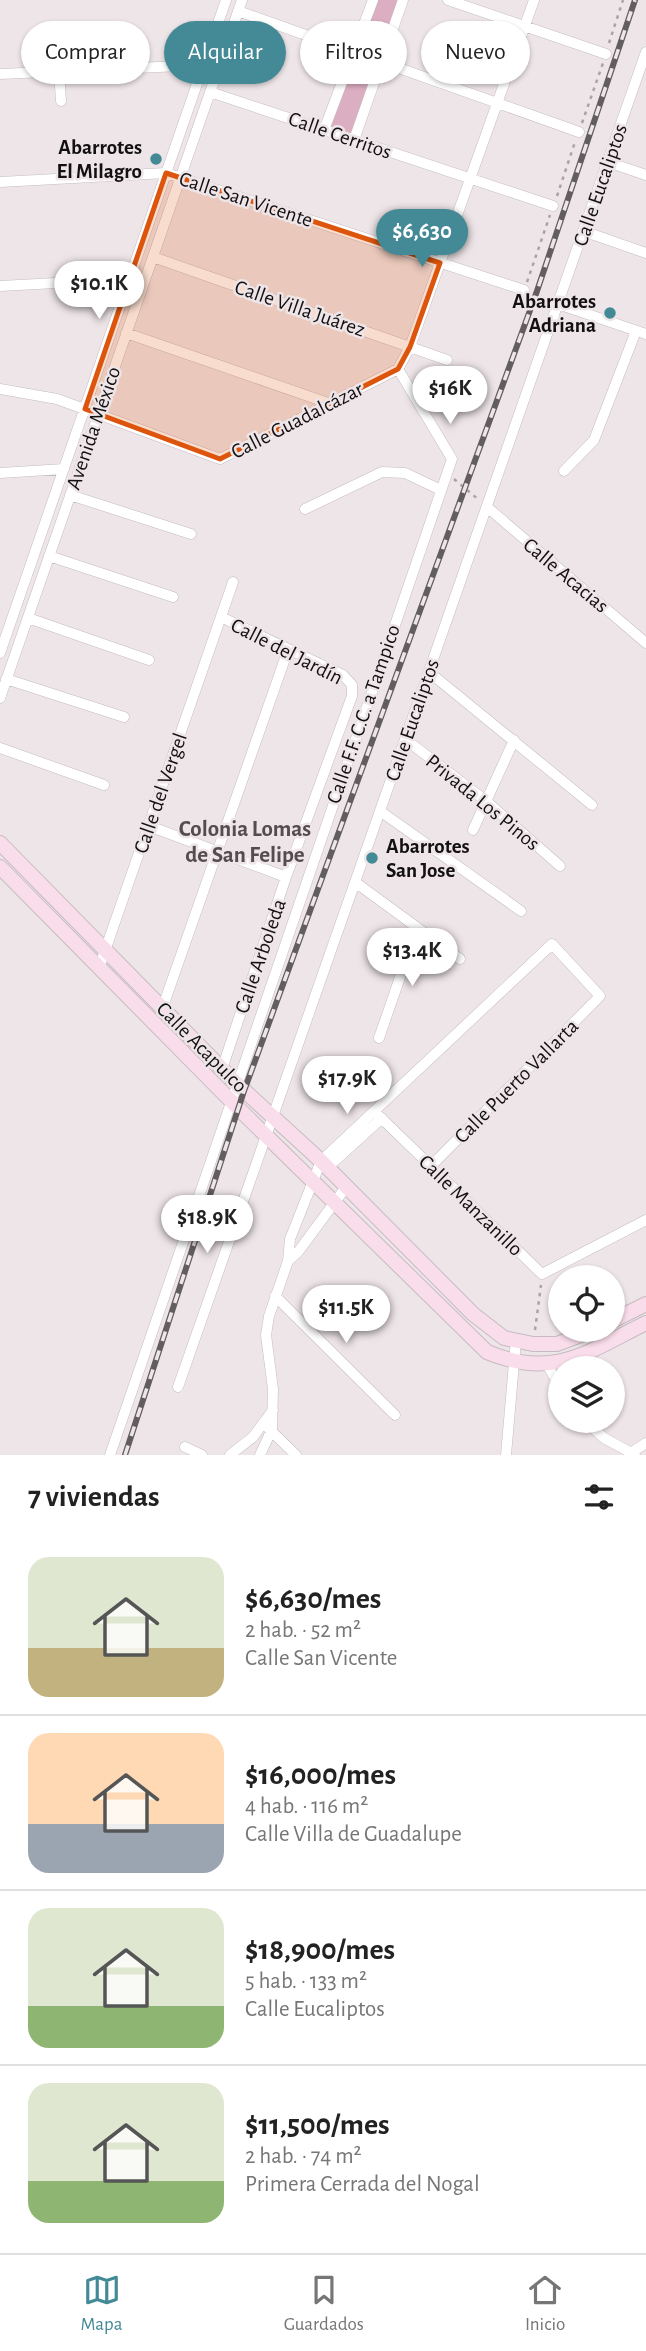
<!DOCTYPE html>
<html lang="es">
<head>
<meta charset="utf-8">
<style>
	body { margin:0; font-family:"Alegreya Sans",sans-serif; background:#f6f6f6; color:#222; height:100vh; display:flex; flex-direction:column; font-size:26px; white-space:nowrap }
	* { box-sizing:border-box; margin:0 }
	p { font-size:23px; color:#767676 }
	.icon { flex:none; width:38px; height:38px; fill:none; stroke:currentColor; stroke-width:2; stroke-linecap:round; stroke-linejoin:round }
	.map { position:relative; height:1455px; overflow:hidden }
	.side { display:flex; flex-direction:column; background:#fff; flex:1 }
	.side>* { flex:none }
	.banner { position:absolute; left:21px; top:21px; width:606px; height:63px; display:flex; gap:14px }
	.controls { position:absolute; left:548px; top:1265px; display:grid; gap:14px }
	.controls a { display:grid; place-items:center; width:77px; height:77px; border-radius:50%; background:#fff; box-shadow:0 2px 5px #0004; font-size:35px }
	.price { position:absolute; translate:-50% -60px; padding:0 16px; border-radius:24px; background:#fff; color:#222; font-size:23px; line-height:46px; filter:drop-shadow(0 2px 4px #0008) }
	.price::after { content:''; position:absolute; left:50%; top:42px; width:21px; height:16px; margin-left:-10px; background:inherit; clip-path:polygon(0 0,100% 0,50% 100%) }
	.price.selected { background:#448a96; color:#fff }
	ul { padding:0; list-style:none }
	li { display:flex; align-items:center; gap:21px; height:175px; padding:0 28px }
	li+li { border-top:2px solid #e0e0e0 }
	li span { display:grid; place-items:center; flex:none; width:196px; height:140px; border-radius:21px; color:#555 }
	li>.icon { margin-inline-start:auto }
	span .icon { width:84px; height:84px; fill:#fffc; stroke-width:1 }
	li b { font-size:30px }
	h2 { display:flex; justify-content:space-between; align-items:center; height:84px; padding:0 28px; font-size:30px }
	.tag { padding:0 24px; border-radius:32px; background:#fff; box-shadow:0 2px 5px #0004; font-size:24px; line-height:63px }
	.tag.selected { background:#448a96; color:#fff }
	.menu { display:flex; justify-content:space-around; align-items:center; height:98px; border-top:2px solid #e0e0e0; background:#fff; font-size:19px; color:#767676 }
	.menu a { display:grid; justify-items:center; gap:4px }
	.menu .selected { color:#448a96 }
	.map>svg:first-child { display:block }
</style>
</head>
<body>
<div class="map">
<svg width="646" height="1455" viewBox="0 0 646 1455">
	<rect width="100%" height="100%" fill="#eee5e8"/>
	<path fill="#dcaec1" d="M374,0H401L352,136L328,127Z"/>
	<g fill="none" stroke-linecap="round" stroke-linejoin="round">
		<g stroke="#c5bcc0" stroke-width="11">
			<path id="street" d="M448,0L606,54
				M238,11L579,132
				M59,71L61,101
				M0,74L204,65
				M210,92L553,206
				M324,130L373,0
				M354,140L403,0
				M608,162L646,175
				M0,182L166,173L524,290
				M583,231L646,253
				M153,257L447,360
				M0,286L130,279
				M558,304L646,334
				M126,333L331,404
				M0,389L57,399L220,459L398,369L410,347L534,0
				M564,471L594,440L636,331
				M0,473L64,469
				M70,495L191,534
				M487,507L646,643
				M305,509L382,472L405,473L441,490
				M49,556L173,597
				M221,617L343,675L352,685V696L286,877L222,1069
				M28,618L149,660
				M0,653L226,0
				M429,672L592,805
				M6,679L124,717
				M0,698L242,0
				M405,739L486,801L560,866
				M0,748L104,785
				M380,811L521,911
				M149,826L286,877
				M473,830L514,740
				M355,882L460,959
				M99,968L233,582
				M161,1012L288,650
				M379,1038L417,928
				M375,1112L542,1274L646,1220
				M327,1168L382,1118
				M288,1261L298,1252L346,1187
				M275,1296L395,1415
				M548,1366L560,1387
				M178,1387L646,52
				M585,1421L604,1438L635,1455
				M267,1427L296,1455
				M185,1447L202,1455
				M629,1454L646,1443
				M110,1455L452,459L398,369
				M230,1455L253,1437L273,1410
				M260,1455L272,1429L273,1389L266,1335L269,1316L288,1261L290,1239L321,1161L552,944L600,996L431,1166
				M506,1455L516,1340"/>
		</g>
		<g stroke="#c5bcc0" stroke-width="16">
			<path id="secondary" d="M0,843L236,1083L321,1161L473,1314L504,1338L533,1344H557L594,1330
				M0,867L239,1109L487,1352C554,1380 587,1352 646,1323
				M612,1321L646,1304"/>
		</g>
		<path stroke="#aaa3a5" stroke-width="2.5" stroke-dasharray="3.5 5" stroke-linecap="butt" d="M609,43L623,0
			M582,123L603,63
			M557,196L575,142
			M527,282L550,215
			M533,293L549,300
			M454,479L479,500
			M535,1330L541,1285"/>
		<use href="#street" stroke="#fff" stroke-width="10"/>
		<use href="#secondary" stroke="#f9ddea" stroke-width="14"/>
		<g stroke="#625d5e" stroke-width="6">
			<path id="rail" d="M125,1455L244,1091L536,294L635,0"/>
		</g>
		<use href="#rail" stroke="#eee5e8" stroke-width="3.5" stroke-dasharray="10" stroke-linecap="butt"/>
	</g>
	<path fill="#dd550c" fill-opacity="0.2" stroke="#dd550c" stroke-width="5" stroke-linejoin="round" d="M166,173L440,263L410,347L398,369L220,459L85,409Z"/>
	<g fill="#448a96" stroke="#eee5e8" stroke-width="2.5">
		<circle cx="156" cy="159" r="7"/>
		<circle cx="610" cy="313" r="7"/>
		<circle cx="372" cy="858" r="7"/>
	</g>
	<g text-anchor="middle" stroke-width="5" stroke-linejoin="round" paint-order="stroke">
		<g font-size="21" fill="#131011" stroke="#eee5e8">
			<text transform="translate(340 135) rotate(19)" y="7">Calle Cerritos</text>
			<text transform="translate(600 185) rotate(-71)" y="7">Calle Eucaliptos</text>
			<text transform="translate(246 199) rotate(18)" y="7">Calle San Vicente</text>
			<text transform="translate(300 308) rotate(19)" y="7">Calle Villa Juárez</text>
			<text transform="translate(297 420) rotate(-27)" y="7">Calle Guadalcázar</text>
			<text transform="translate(93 428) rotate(-71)" y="7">Avenida México</text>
			<text transform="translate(566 575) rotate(40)" y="7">Calle Acacias</text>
			<text transform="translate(287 651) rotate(27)" y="7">Calle del Jardín</text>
			<text transform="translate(363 714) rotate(-71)" y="7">Calle F.F. C.C. a Tampico</text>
			<text transform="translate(412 720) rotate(-71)" y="7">Calle Eucaliptos</text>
			<text transform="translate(160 793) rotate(-71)" y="7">Calle del Vergel</text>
			<text transform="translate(483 802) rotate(39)" y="7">Privada Los Pinos</text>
			<text transform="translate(260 956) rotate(-71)" y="7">Calle Arboleda</text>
			<text transform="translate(202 1047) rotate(45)" y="7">Calle Acapulco</text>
			<text transform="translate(516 1081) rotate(-45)" y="7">Calle Puerto Vallarta</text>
			<text transform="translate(471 1205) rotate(44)" y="7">Calle Manzanillo</text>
		</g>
		<g font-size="21" font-weight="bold" fill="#131011" stroke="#eee5e8" text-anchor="end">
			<text x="142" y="154">Abarrotes<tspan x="142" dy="24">El Milagro</tspan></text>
			<text x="596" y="308">Abarrotes<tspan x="596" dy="24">Adriana</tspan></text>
			<text x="386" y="853" text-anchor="start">Abarrotes<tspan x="386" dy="24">San Jose</tspan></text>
		</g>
		<g font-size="23" font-weight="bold" fill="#544d50" stroke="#eee5e8">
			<text x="245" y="836">Colonia Lomas<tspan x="245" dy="26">de San Felipe</tspan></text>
		</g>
	</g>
</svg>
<div class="controls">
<a><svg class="icon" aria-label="locate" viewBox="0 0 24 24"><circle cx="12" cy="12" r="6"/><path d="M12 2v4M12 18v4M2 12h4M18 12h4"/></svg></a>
<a><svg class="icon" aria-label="layers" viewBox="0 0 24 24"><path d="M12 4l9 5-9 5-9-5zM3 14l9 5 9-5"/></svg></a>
</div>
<b class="price selected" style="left:422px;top:269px">$6,630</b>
<b class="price" style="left:99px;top:321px">$10.1K</b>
<b class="price" style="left:450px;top:426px">$16K</b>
<b class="price" style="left:412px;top:988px">$13.4K</b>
<b class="price" style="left:347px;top:1116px">$17.9K</b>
<b class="price" style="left:207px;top:1255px">$18.9K</b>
<b class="price" style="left:346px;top:1345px">$11.5K</b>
<div class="banner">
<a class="tag">Comprar</a>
<a class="tag selected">Alquilar</a>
<a class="tag">Filtros</a>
<a class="tag">Nuevo</a>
</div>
</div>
<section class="side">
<h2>7 viviendas<svg class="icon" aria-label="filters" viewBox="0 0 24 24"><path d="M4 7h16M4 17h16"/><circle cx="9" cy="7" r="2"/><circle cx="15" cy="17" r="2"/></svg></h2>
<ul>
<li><span style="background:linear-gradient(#dfe7d0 65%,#c2b280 0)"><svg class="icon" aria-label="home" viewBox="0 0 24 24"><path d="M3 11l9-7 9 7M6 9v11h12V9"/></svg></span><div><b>$6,630/mes</b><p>2 hab. · 52 m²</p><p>Calle San Vicente</p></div></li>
<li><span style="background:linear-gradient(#ffd9b3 65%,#9aa5b1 0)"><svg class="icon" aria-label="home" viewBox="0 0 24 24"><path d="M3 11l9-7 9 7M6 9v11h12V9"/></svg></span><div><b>$16,000/mes</b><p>4 hab. · 116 m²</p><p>Calle Villa de Guadalupe</p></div></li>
<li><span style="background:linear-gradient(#dfe7d0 70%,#8fb573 0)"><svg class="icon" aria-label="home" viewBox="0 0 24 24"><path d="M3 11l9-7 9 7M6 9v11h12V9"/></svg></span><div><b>$18,900/mes</b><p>5 hab. · 133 m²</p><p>Calle Eucaliptos</p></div></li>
<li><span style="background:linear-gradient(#dfe7d0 70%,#8fb573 0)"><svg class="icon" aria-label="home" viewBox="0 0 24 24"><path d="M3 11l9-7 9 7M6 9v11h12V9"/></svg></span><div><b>$11,500/mes</b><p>2 hab. · 74 m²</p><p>Primera Cerrada del Nogal</p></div></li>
</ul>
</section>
<nav class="menu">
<a class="selected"><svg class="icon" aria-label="map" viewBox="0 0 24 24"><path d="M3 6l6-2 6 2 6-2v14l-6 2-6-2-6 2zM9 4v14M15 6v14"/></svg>Mapa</a>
<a><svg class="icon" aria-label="saved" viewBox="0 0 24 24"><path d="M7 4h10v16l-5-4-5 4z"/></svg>Guardados</a>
<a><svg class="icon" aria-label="home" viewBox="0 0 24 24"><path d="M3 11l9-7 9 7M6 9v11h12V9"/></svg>Inicio</a>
</nav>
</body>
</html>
